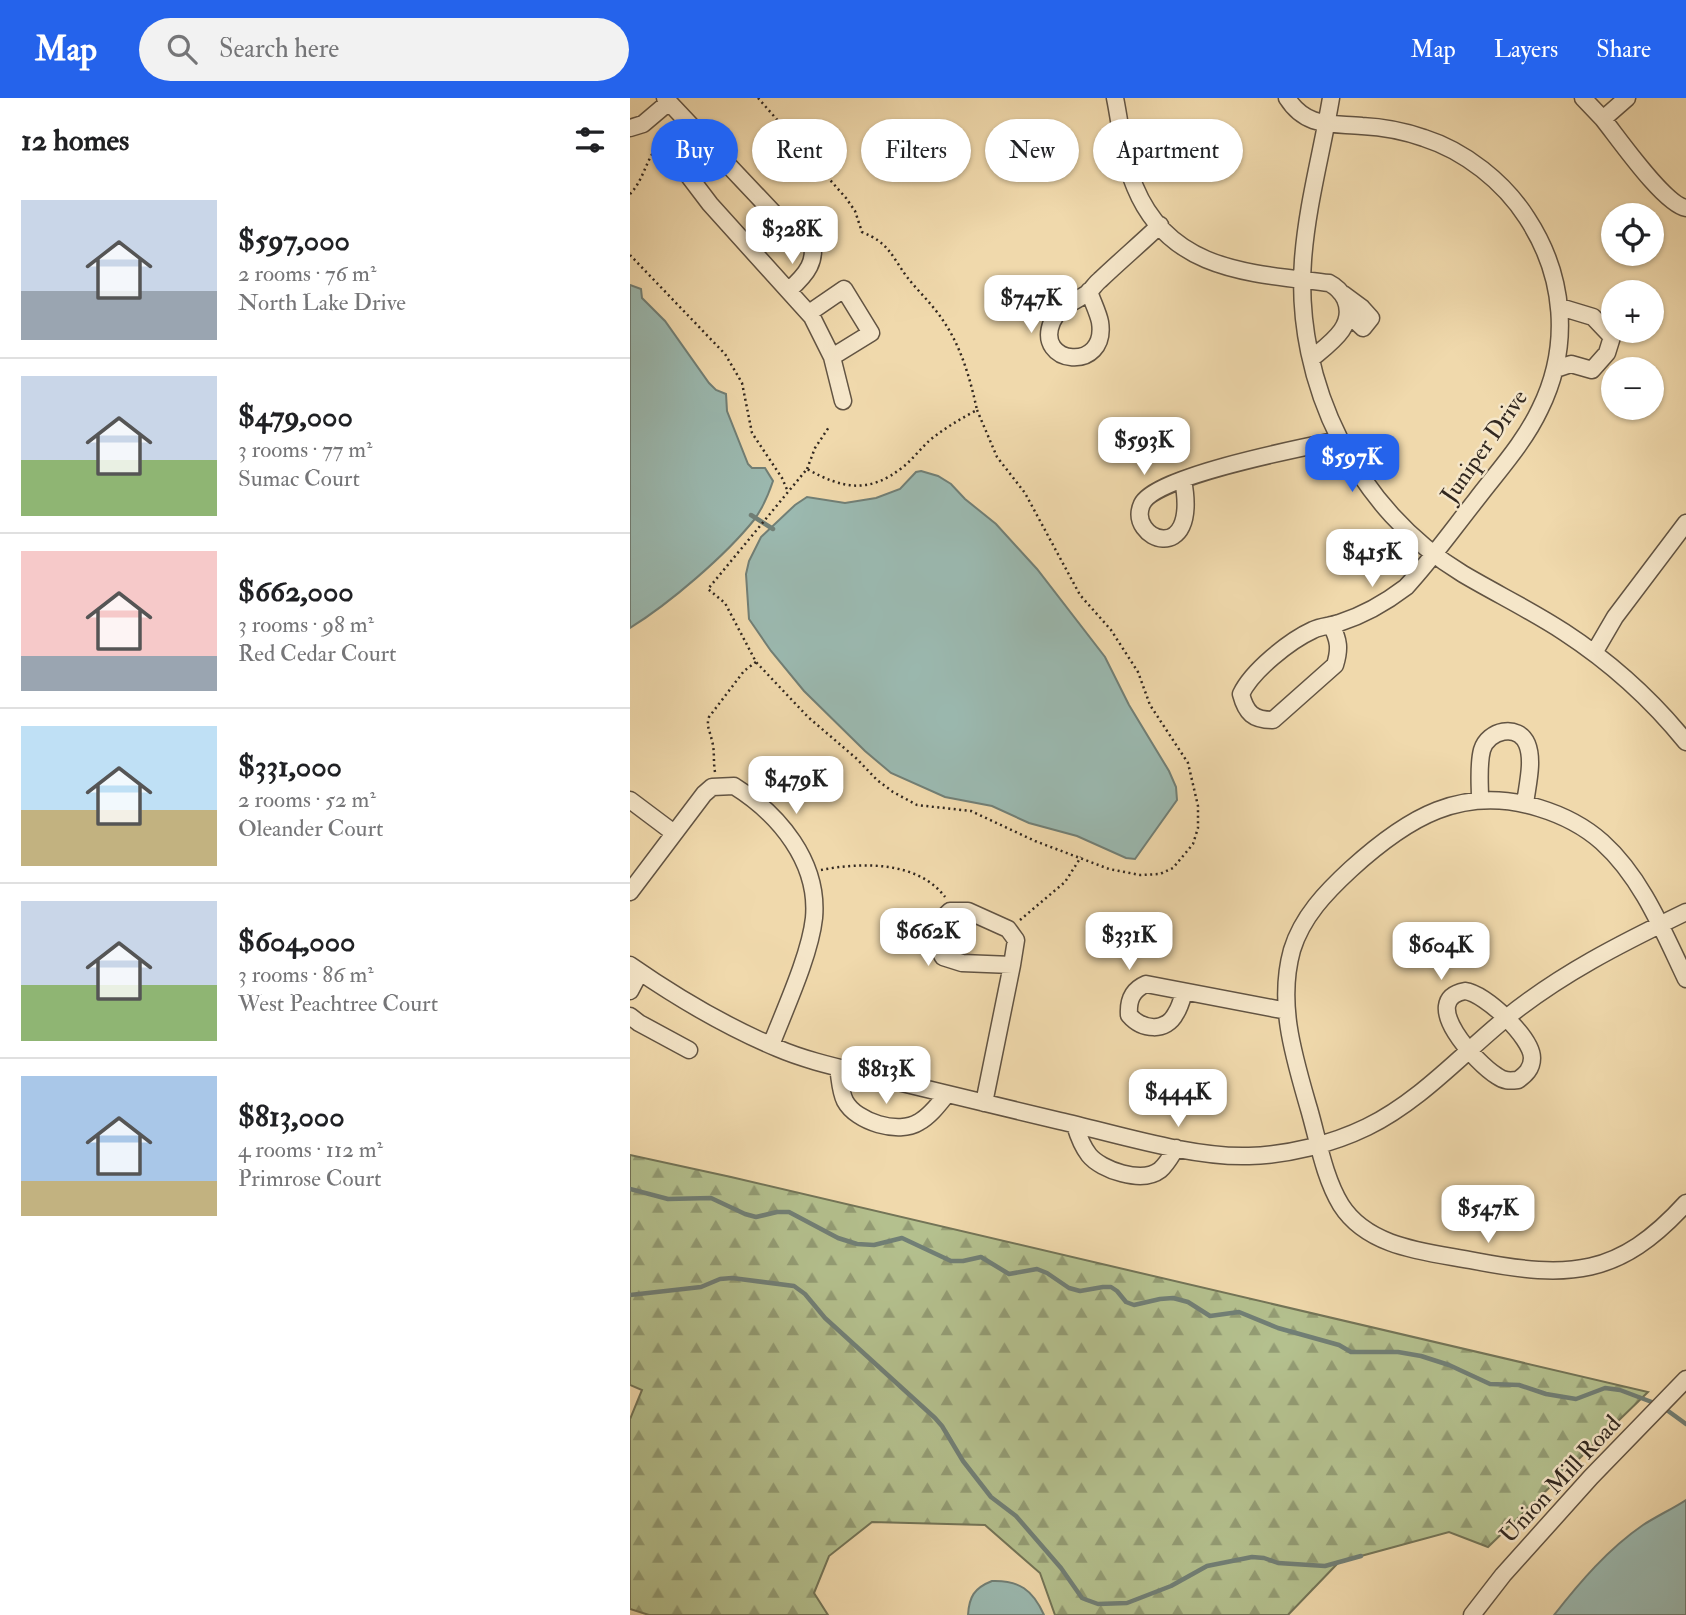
<!DOCTYPE html>
<html lang="en">
<head>
<meta charset="utf-8">
<style>
	body { margin:0; font-family:"IM FELL Double Pica",serif; background:#f2f2f2; color:#202124; height:100vh; display:flex; flex-direction:column; font-size:26px; white-space:nowrap }
	* { box-sizing:border-box; margin:0 }
	p { font-size:23px; color:#757577 }
	.icon { flex:none; width:38px; height:38px; fill:none; stroke:currentColor; stroke-width:2; stroke-linecap:round; stroke-linejoin:round }
	.map { position:relative; flex:1; overflow:hidden }
	.sheet { display:flex; flex-direction:column; background:#fff; width:630px }
	.sheet>* { flex:none }
	.guide { position:absolute; left:21px; top:21px; width:665px; height:63px; display:flex; gap:14px }
	.tools { position:absolute; left:971px; top:105px; display:grid; gap:14px }
	.tools a { display:grid; place-items:center; width:63px; height:63px; border-radius:50%; background:#fff; box-shadow:0 2px 5px #0004; font-size:35px }
	.price { position:absolute; translate:-50% -60px; padding:0 16px; border-radius:14px; background:#fff; color:#222; font-size:23px; line-height:46px; filter:drop-shadow(0 2px 4px #0008) }
	.price::after { content:''; position:absolute; left:50%; top:42px; width:21px; height:16px; margin-left:-10px; background:inherit; clip-path:polygon(0 0,100% 0,50% 100%) }
	.price.current { background:#2563eb; color:#fff }
	ul { padding:0; list-style:none }
	li { display:flex; align-items:center; gap:21px; height:175px; padding:0 21px }
	li+li { border-top:2px solid #e0e0e0 }
	li span { display:grid; place-items:center; flex:none; width:196px; height:140px; border-radius:0px; color:#555 }
	li>.icon { margin-inline-start:auto }
	span .icon { width:84px; height:84px; fill:#fffc; stroke-width:1 }
	li b { font-size:30px }
	h2 { display:flex; justify-content:space-between; align-items:center; height:84px; padding:0 21px; font-size:30px }
	.chip { padding:0 24px; border-radius:32px; background:#fff; box-shadow:0 2px 5px #0004; font-size:24px; line-height:63px }
	.chip.current { background:#2563eb; color:#fff }
	header { display:flex; align-items:center; gap:42px; box-sizing:border-box; height:98px; padding:0 35px; background:#2563eb; color:#fff }
	header strong { font-size:33px }
	nav { display:flex; gap:38px; margin-inline-start:auto; font-size:24px }
	.search { width:490px; height:63px; background:#f2f2f2; display:flex; align-items:center; gap:18px; box-sizing:border-box; padding:0 24px; border-radius:38px; color:#757577; font-size:26px }
	main { display:flex; flex:1; min-height:0 }
	.map>svg:first-child { display:block }
</style>
</head>
<body>
<header>
<strong>Map</strong>
<div class="search"><svg class="icon" aria-label="search" viewBox="0 0 24 24"><circle cx="10" cy="10" r="6"/><path d="M15 15l6 6"/></svg>Search here</div>
<nav><a>Map</a><a>Layers</a><a>Share</a></nav>
</header>
<main>
<section class="sheet">
<h2>12 homes<svg class="icon" aria-label="filters" viewBox="0 0 24 24"><path d="M4 7h16M4 17h16"/><circle cx="9" cy="7" r="2"/><circle cx="15" cy="17" r="2"/></svg></h2>
<ul>
<li><span style="background:linear-gradient(#c9d6e8 65%,#9aa5b1 0)"><svg class="icon" aria-label="home" viewBox="0 0 24 24"><path d="M3 11l9-7 9 7M6 9v11h12V9"/></svg></span><div><b>$597,000</b><p>2 rooms · 76 m²</p><p>North Lake Drive</p></div></li>
<li><span style="background:linear-gradient(#c9d6e8 60%,#8fb573 0)"><svg class="icon" aria-label="home" viewBox="0 0 24 24"><path d="M3 11l9-7 9 7M6 9v11h12V9"/></svg></span><div><b>$479,000</b><p>3 rooms · 77 m²</p><p>Sumac Court</p></div></li>
<li><span style="background:linear-gradient(#f6c9c9 75%,#9aa5b1 0)"><svg class="icon" aria-label="home" viewBox="0 0 24 24"><path d="M3 11l9-7 9 7M6 9v11h12V9"/></svg></span><div><b>$662,000</b><p>3 rooms · 98 m²</p><p>Red Cedar Court</p></div></li>
<li><span style="background:linear-gradient(#bfe0f5 60%,#c2b280 0)"><svg class="icon" aria-label="home" viewBox="0 0 24 24"><path d="M3 11l9-7 9 7M6 9v11h12V9"/></svg></span><div><b>$331,000</b><p>2 rooms · 52 m²</p><p>Oleander Court</p></div></li>
<li><span style="background:linear-gradient(#c9d6e8 60%,#8fb573 0)"><svg class="icon" aria-label="home" viewBox="0 0 24 24"><path d="M3 11l9-7 9 7M6 9v11h12V9"/></svg></span><div><b>$604,000</b><p>3 rooms · 86 m²</p><p>West Peachtree Court</p></div></li>
<li><span style="background:linear-gradient(#a9c7e8 75%,#c2b280 0)"><svg class="icon" aria-label="home" viewBox="0 0 24 24"><path d="M3 11l9-7 9 7M6 9v11h12V9"/></svg></span><div><b>$813,000</b><p>4 rooms · 112 m²</p><p>Primrose Court</p></div></li>
</ul>
</section>
<div class="map">
<svg width="1056" height="1517" viewBox="0 0 1056 1517">
	<defs>
		<pattern id="forest-firs" width="22" height="20" patternUnits="userSpaceOnUse" patternTransform="scale(1.75)"><rect width="22" height="20" fill="#b4c08e"/><path d="M5 1l3.5 6h-7zM16 11l3.5 6h-7z" fill="#939c74"/></pattern>
	</defs>
	<rect width="100%" height="100%" fill="#f0d9ac"/>
	<filter id="stains"><feTurbulence type="fractalNoise" baseFrequency=".00286" numOctaves="4"/><feColorMatrix values="0 0 0 0 .2 0 0 0 0 .09 0 0 0 0 .02 0 0 0 .5 -.17"/></filter>
	<radialGradient id="worn" r=".72"><stop offset=".6" stop-color="#630" stop-opacity="0"/><stop offset="1" stop-color="#630" stop-opacity=".3"/></radialGradient>
	<path fill="url(#forest-firs)" stroke="#737457" stroke-width="2" d="M0,1057L101,1079L1018,1294L858,1449L819,1434L709,1464L658,1517H425L410,1475L355,1427L242,1424L199,1458L184,1495L198,1517H19L0,1511V1321L12,1292L0,1287Z"/>
	<path fill="#9bb9b0" stroke="#717f76" stroke-width="2" d="M0,187L11,191L12,200L35,223L79,285L86,292L96,296L97,313L118,366L122,370H135L143,383C139,395 132,411 124,422C95,458 40,505 0,530Z
		M291,373L308,378L321,386L335,401L366,426L407,471L475,559L499,607L539,673L546,689L547,702L505,761L496,760L447,738L399,725L362,708L315,699L261,675L235,653L174,593L141,553L119,521L116,476L119,463L131,439L165,407L177,399L215,405L246,400L270,391L286,374Z
		M1056,1402V1517H924C950,1484 978,1451 1013,1427C1027,1418 1042,1411 1056,1402Z
		M362,1483C389,1482 403,1492 414,1517H338C339,1499 344,1490 362,1483Z"/>
	<g fill="none" stroke-linecap="round" stroke-linejoin="round">
		<path stroke="#717f76" stroke-width="4.5" d="M121,417L143,431
			M0,1091L38,1101L81,1100L115,1116L126,1119L147,1114H159L208,1140L227,1146L244,1147L272,1140L321,1163H333L351,1159L379,1176L407,1171L417,1175L439,1190L450,1193L473,1189H481L487,1193L496,1204L504,1207L530,1201L543,1200L558,1204L580,1218L609,1214L648,1230L709,1247L721,1254H768L791,1258L819,1267L860,1286L889,1287L916,1296L946,1301L975,1290L990,1292L1027,1306
			M0,1197L71,1189L90,1181L102,1180L164,1188L175,1196L195,1220L305,1320L312,1328L333,1363L361,1399L386,1418L431,1470L452,1500L457,1502L468,1506L497,1505L541,1488L577,1468L622,1459L634,1460L648,1465L695,1468L731,1458
			M1034,1310L1056,1326"/>
		<g stroke="#625443" stroke-width="19">
			<path id="minor" d="M35,0L154,126L180,139C189,162 176,177 159,192
				M485,0C491,29 493,61 505,89C540,174 621,175 699,185C707,189 711,193 715,201C727,228 699,246 681,261
				M657,0C676,30 701,25 732,28C753,29 774,33 794,40C835,53 874,84 897,120C935,178 941,248 910,311C894,345 868,373 846,402C823,431 801,462 776,489C755,505 734,517 709,525C701,528 691,528 683,532C659,543 622,573 611,596C616,615 623,622 643,622L705,567C710,551 709,542 701,527
				M701,0C692,54 677,107 673,162C664,286 727,412 833,476C867,496 902,513 934,534C980,564 1022,602 1056,644
				M953,0L973,21L997,0
				M973,21C989,41 1034,106 1056,110
				M0,30L13,26L39,4
				M75,42L59,55L55,61L58,77L80,106L182,219L202,259L213,303
				M459,193C462,203 468,214 470,224C478,275 404,267 422,224C429,207 446,204 459,194C463,190 466,185 470,182C490,163 510,146 530,127
				M713,196L732,210L741,220L733,230L718,216
				M179,215L214,191L241,235L202,259
				M926,271L941,266L962,272L977,255L982,239L963,219L930,209
				M553,382C570,471 496,441 512,406C525,378 675,349 709,342
				M964,555L985,519L1056,425
				M850,701C850,686 848,667 852,652C858,632 888,625 897,646C904,663 897,688 895,706
				M0,702L44,735
				M0,794L74,696L82,689L104,688C149,716 189,764 184,820C180,857 155,911 141,947
				M320,813H338L378,831L386,842L382,867L332,865L313,859C302,837 301,829 320,813Z
				M0,867C46,899 95,928 147,950C177,963 211,970 243,978C305,993 368,1008 430,1023C487,1036 562,1060 619,1058C658,1057 702,1046 737,1029C790,1003 831,957 875,921C930,876 992,845 1056,814
				M1056,881C1033,833 1012,780 972,744C954,728 932,717 909,710C832,686 777,720 721,771C696,794 672,819 662,852C647,906 664,959 679,1011C688,1042 694,1079 711,1107C739,1151 799,1154 845,1163C939,1181 989,1179 1056,1105
				M0,893L10,874
				M835,893C855,895 902,940 902,960C902,971 895,977 888,982C879,983 874,983 867,978C847,966 787,902 835,893Z
				M554,894C552,901 550,909 546,915C536,935 512,932 499,917C498,902 502,892 516,886L657,913
				M0,918L9,925L59,952
				M208,970C210,980 210,993 215,1003C226,1024 269,1037 289,1024C300,1018 309,1006 317,996
				M354,1005L382,867
				M445,1027C448,1037 452,1048 459,1057C471,1072 512,1086 530,1072C537,1066 541,1058 546,1050
				M842,1517L873,1477L961,1379L1056,1281"/>
		</g>
		<path stroke="#322820" stroke-width="2.5" stroke-dasharray="2 3.5" stroke-linecap="butt" d="M128,0L216,100L225,113L232,134C259,145 261,157 277,179C288,193 302,206 312,221C331,248 340,280 347,312
			M0,96C19,77 17,41 49,36
			M0,157L95,256L112,285L122,335L152,380L158,394
			M347,312L367,359L395,395L450,497L481,532L508,574L520,607L558,665L568,708V730L563,746L543,770L530,776L510,777L479,771L405,743L341,713L287,707L263,694L247,682L227,661L178,619L126,564L95,505L78,491L177,371C213,391 239,396 273,369C283,361 291,350 300,342C315,330 330,321 347,312Z
			M177,371L185,350L199,329
			M85,674C83,663 85,653 82,643C80,633 76,628 79,619L114,573L126,564
			M191,772C232,764 288,763 315,799
			M390,822L435,784L451,759"/>
		<use href="#minor" stroke="#f5e6c9" stroke-width="16"/>
	</g>
	<g text-anchor="middle" stroke-width="5" stroke-linejoin="round" paint-order="stroke">
		<g font-size="24" fill="#322820" stroke="#f5e6c9">
			<text transform="translate(854 348) rotate(-55)" y="8">Juniper Drive</text>
			<text transform="translate(930 1381) rotate(-47)" y="8">Union Mill Road</text>
		</g>
	</g>
	<rect width="100%" height="100%" filter="url(#stains)"/>
	<rect width="100%" height="100%" fill="url(#worn)"/>
</svg>
<div class="tools">
<a><svg class="icon" aria-label="locate" viewBox="0 0 24 24"><circle cx="12" cy="12" r="6"/><path d="M12 2v4M12 18v4M2 12h4M18 12h4"/></svg></a>
<a>+</a>
<a>−</a>
</div>
<b class="price" style="left:162px;top:168px">$328K</b>
<b class="price" style="left:401px;top:237px">$747K</b>
<b class="price" style="left:514px;top:379px">$593K</b>
<b class="price current" style="left:722px;top:396px">$597K</b>
<b class="price" style="left:742px;top:491px">$415K</b>
<b class="price" style="left:166px;top:718px">$479K</b>
<b class="price" style="left:298px;top:870px">$662K</b>
<b class="price" style="left:499px;top:874px">$331K</b>
<b class="price" style="left:811px;top:884px">$604K</b>
<b class="price" style="left:256px;top:1008px">$813K</b>
<b class="price" style="left:548px;top:1031px">$444K</b>
<b class="price" style="left:858px;top:1147px">$547K</b>
<div class="guide">
<a class="chip current">Buy</a>
<a class="chip">Rent</a>
<a class="chip">Filters</a>
<a class="chip">New</a>
<a class="chip">Apartment</a>
</div>
</div>
</main>
</body>
</html>
